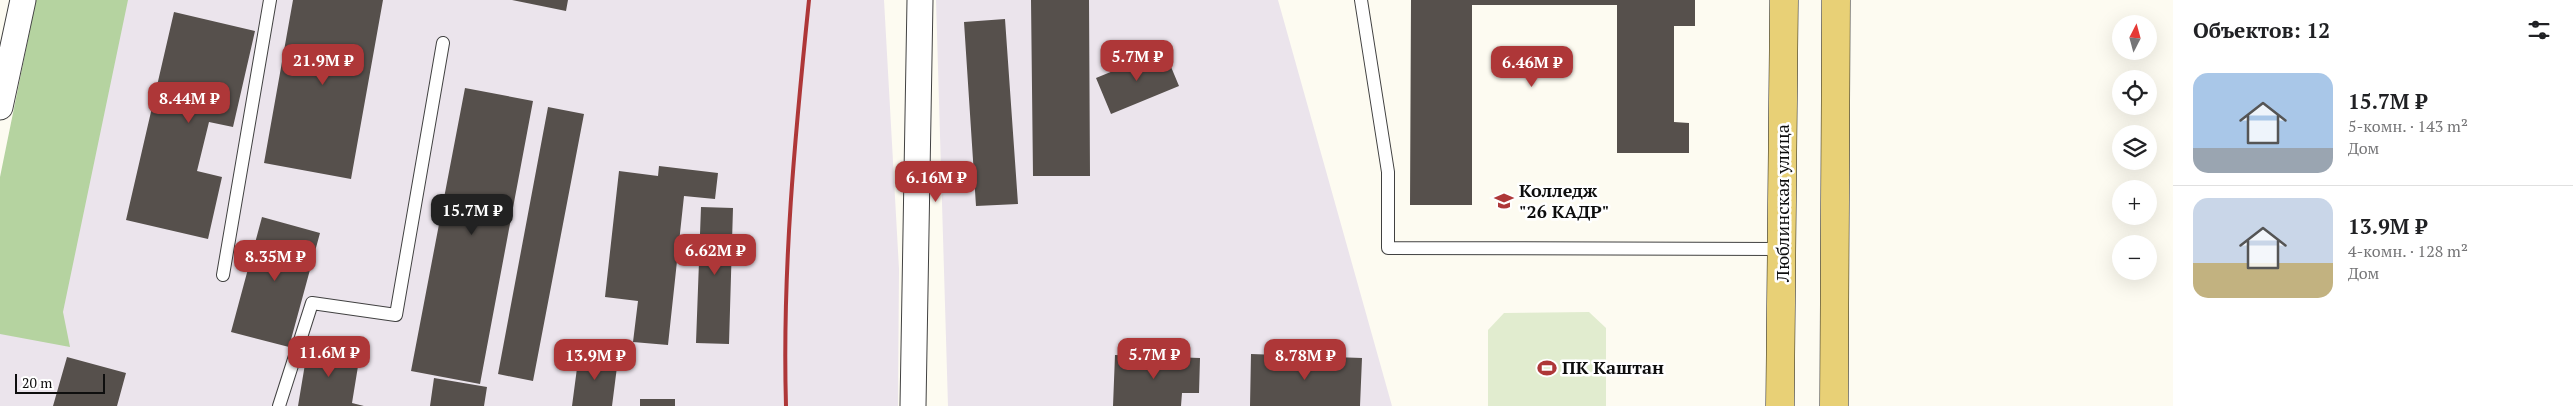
<!DOCTYPE html>
<html lang="ru">
<head>
<meta charset="utf-8">
<style>
	body { margin:0; font-family:"PT Serif",serif; background:#f2f2f2; color:#202124; height:100vh; display:flex; flex-direction:column; font-size:19px; white-space:nowrap }
	* { box-sizing:border-box; margin:0 }
	p { font-size:16px; color:#757577 }
	.icon { flex:none; width:28px; height:28px; fill:none; stroke:currentColor; stroke-width:2; stroke-linecap:round; stroke-linejoin:round }
	.map { position:relative; flex:1; overflow:hidden }
	.sheet { display:flex; flex-direction:column; background:#fff; width:400px }
	.sheet>* { flex:none }
	.needle { width:32px; rotate:6deg }
	.controls { position:absolute; left:2112px; top:15px; display:grid; gap:10px }
	.controls a { display:grid; place-items:center; width:45px; height:45px; border-radius:50%; background:#fff; box-shadow:0 5px 20px #0002; font-size:25px }
	.scale { position:absolute; left:15px; bottom:12px; width:90px; box-sizing:border-box; padding-left:5px; border:2px solid #0e0e0e; border-top:0; font-size:14px; line-height:18px; white-space:nowrap; color:#0e0e0e; -webkit-text-stroke:4px #fff; paint-order:stroke }
	.price { position:absolute; translate:-50% -42px; padding:0 11px; border-radius:10px; background:#ae3738; color:#fff; font-size:16px; line-height:32px; filter:drop-shadow(0 1px 2px #0008) }
	.price::after { content:''; position:absolute; left:50%; top:30px; width:15px; height:11px; margin-left:-8px; background:inherit; clip-path:polygon(0 0,100% 0,50% 100%) }
	.price.active { background:#222; color:#fff }
	ul { padding:0; list-style:none }
	li { display:flex; align-items:center; gap:15px; height:125px; padding:0 20px }
	li+li { border-top:1px solid #e0e0e0 }
	li span { display:grid; place-items:center; flex:none; width:140px; height:100px; border-radius:15px; color:#555 }
	li>.icon { margin-inline-start:auto }
	span .icon { width:60px; height:60px; fill:#fffc; stroke-width:1 }
	li b { font-size:21px }
	h2 { display:flex; justify-content:space-between; align-items:center; height:60px; padding:0 20px; font-size:21px }
	main { display:flex; flex:1; min-height:0 }
	.map>svg:first-child { display:block }
</style>
</head>
<body>
<main>
<div class="map">
<svg width="2173" height="406" viewBox="0 0 2173 406">
	<rect width="100%" height="100%" fill="#fdfbf1"/>
	<path fill="#ebe4ec" d="M46,0H884L899,269L898,406H0V208Z
		M936,0H1278L1392,406H948Z"/>
	<path fill="#b5d3a0" d="M36,0H128L63,312L70,347L0,334V177Z"/>
	<path fill="#e1eccf" d="M1589,312L1606,328V406H1488V330L1504,313Z"/>
	<path fill="#56504c" d="M293,0H383L351,179L264,163Z
		M512,0H568L566,11Z
		M1031,0H1089L1090,176H1033Z
		M1411,0H1695V26H1674V122L1689,123V153H1617V5H1472V205H1410Z
		M174,12L255,31L233,127L209,122L197,171L222,177L208,239L126,220Z
		M1005,19L1018,204L976,206L964,22Z
		M1164,50L1179,86L1111,114L1096,78Z
		M465,88L533,101L480,384L411,371Z
		M548,107L584,114L533,381L498,374Z
		M659,166L718,173L715,199L684,196L668,345L633,342L638,301L605,297L619,171L658,176Z
		M701,207L733,208L729,344L696,343Z
		M262,217L320,233L289,347L231,332Z
		M308,346L360,354L352,403L364,406H298Z
		M579,353L618,359L612,406H572Z
		M1251,354L1362,358L1360,406H1250Z
		M1115,355L1200,358L1199,393H1182L1181,406H1113Z
		M67,357L126,373L117,406H53Z
		M434,378L487,387L484,406H430Z
		M640,399H675V406H640Z"/>
	<g fill="none" stroke-linecap="round" stroke-linejoin="round">
		<g stroke="#414141" stroke-width="14">
			<path id="service" d="M1361,0L1388,172V248L1783,249
				M223,275L270,0
				M279,406L312,303L396,315L443,43"/>
		</g>
		<g stroke="#414141" stroke-width="27">
			<path id="minor" d="M0,107L23,0
				M913,406L920,0"/>
		</g>
		<g stroke="#1f1f1f" stroke-width="29">
			<path id="primary" d="M1780,406L1784,0
				M1834,406L1836,0"/>
		</g>
		<use href="#service" stroke="#fff" stroke-width="12"/>
		<use href="#minor" stroke="#fff" stroke-width="25"/>
		<use href="#primary" stroke="#e8d076" stroke-width="28"/>
		<path stroke="#ae3738" stroke-width="4" d="M786,406C782,270 795,135 809,0"/>
	</g>
	<defs>
		<g id="university-bare" transform="scale(1.5)"><path d="M0-5L7-2L0 1L-7-2ZM-4 1L0 2.5L4 1V4Q0 6-4 4Z" fill="#ae3738" stroke="#fff" stroke-width="2.5" paint-order="stroke"/></g>
		<g id="stadium-bare" transform="scale(1.5)"><path d="M0-5a6.5 5 0 1 0 0 10a6.5 5 0 1 0 0-10ZM-3.5-1.8h7v3.6h-7Z" fill="#ae3738" stroke="#fff" stroke-width="2.5" paint-order="stroke"/></g>
	</defs>
	<g fill-rule="evenodd">
		<use href="#university-bare" x="1504" y="201"/>
		<use href="#stadium-bare" x="1547" y="368"/>
	</g>
	<g text-anchor="middle" stroke-width="5" stroke-linejoin="round" paint-order="stroke">
		<g font-size="18" font-weight="bold" fill="#0e0e0e" stroke="#fff" text-anchor="start">
			<text x="1519" y="197">Колледж<tspan x="1519" dy="21">"26 КАДР"</tspan></text>
			<text x="1562" y="374">ПК Каштан</text>
		</g>
		<g font-size="18" fill="#0e0e0e" stroke="#fff">
			<text transform="translate(1783 203) rotate(-90)" y="6">Люблинская улица</text>
		</g>
	</g>
</svg>
<div class="controls">
<a><svg class="needle" viewBox="-14 -14 28 28"><path d="M0-13l5 13h-10z" fill="#e53935"/><path d="M0 13l5-13h-10z" fill="#757577"/></svg></a>
<a><svg class="icon" aria-label="locate" viewBox="0 0 24 24"><circle cx="12" cy="12" r="6"/><path d="M12 2v4M12 18v4M2 12h4M18 12h4"/></svg></a>
<a><svg class="icon" aria-label="layers" viewBox="0 0 24 24"><path d="M12 4l9 5-9 5-9-5zM3 14l9 5 9-5"/></svg></a>
<a>+</a>
<a>−</a>
</div>
<div class="scale">20 m</div>
<b class="price" style="left:1137px;top:82px">5.7M ₽</b>
<b class="price" style="left:323px;top:86px">21.9M ₽</b>
<b class="price" style="left:1532px;top:88px">6.46M ₽</b>
<b class="price" style="left:189px;top:124px">8.44M ₽</b>
<b class="price" style="left:936px;top:203px">6.16M ₽</b>
<b class="price active" style="left:472px;top:236px">15.7M ₽</b>
<b class="price" style="left:715px;top:276px">6.62M ₽</b>
<b class="price" style="left:275px;top:282px">8.35M ₽</b>
<b class="price" style="left:329px;top:378px">11.6M ₽</b>
<b class="price" style="left:1154px;top:380px">5.7M ₽</b>
<b class="price" style="left:595px;top:381px">13.9M ₽</b>
<b class="price" style="left:1305px;top:381px">8.78M ₽</b>
</div>
<section class="sheet">
<h2>Объектов: 12<svg class="icon" aria-label="filters" viewBox="0 0 24 24"><path d="M4 7h16M4 17h16"/><circle cx="9" cy="7" r="2"/><circle cx="15" cy="17" r="2"/></svg></h2>
<ul>
<li><span style="background:linear-gradient(#a9c7e8 75%,#9aa5b1 0)"><svg class="icon" aria-label="home" viewBox="0 0 24 24"><path d="M3 11l9-7 9 7M6 9v11h12V9"/></svg></span><div><b>15.7M ₽</b><p>5-комн. · 143 m²</p><p>Дом</p></div></li>
<li><span style="background:linear-gradient(#c9d6e8 65%,#c2b280 0)"><svg class="icon" aria-label="home" viewBox="0 0 24 24"><path d="M3 11l9-7 9 7M6 9v11h12V9"/></svg></span><div><b>13.9M ₽</b><p>4-комн. · 128 m²</p><p>Дом</p></div></li>
</ul>
</section>
</main>
</body>
</html>
